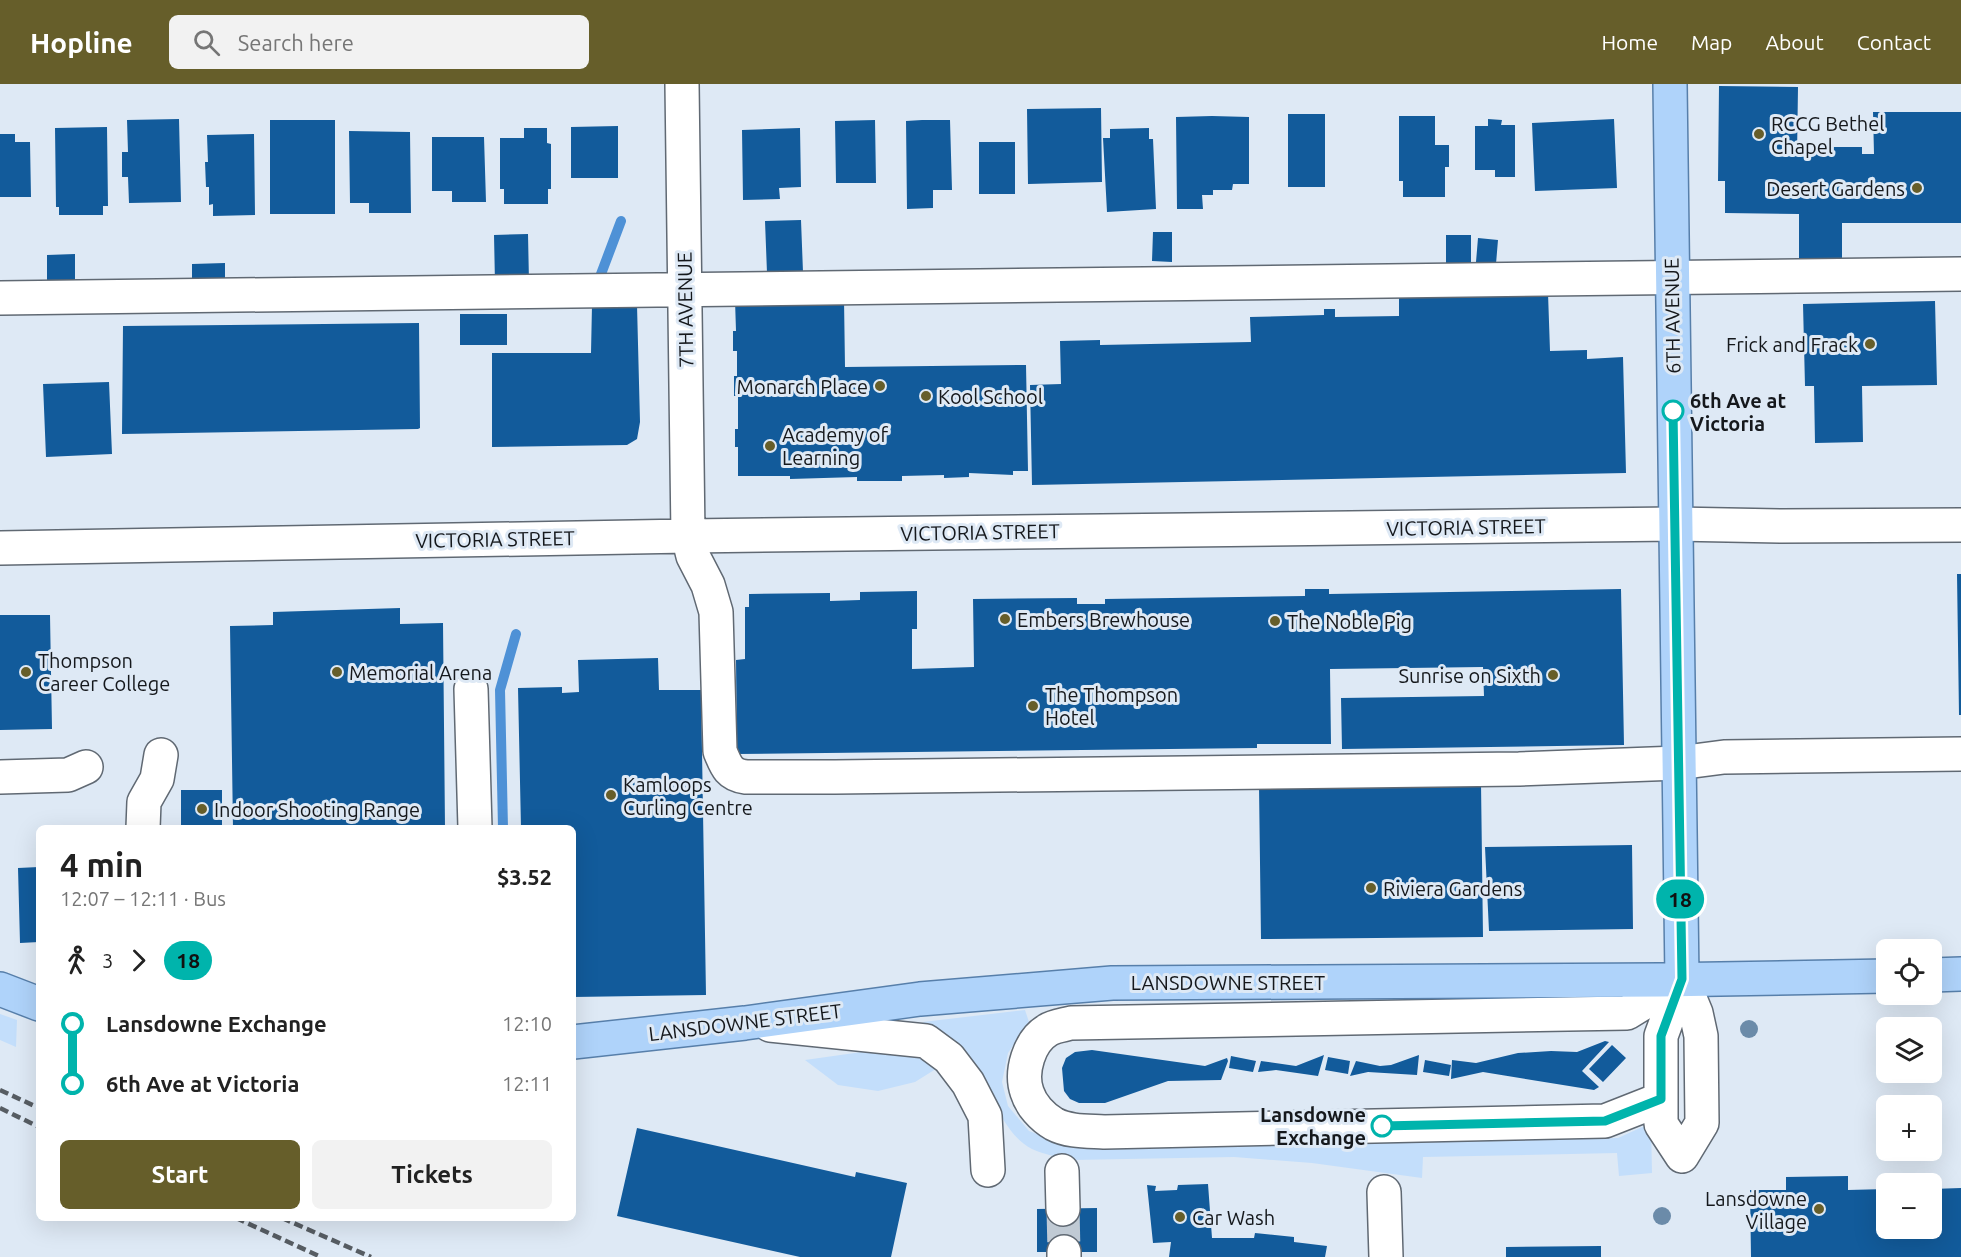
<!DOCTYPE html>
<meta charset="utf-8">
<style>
body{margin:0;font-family:Ubuntu,sans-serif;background:#f2f2f2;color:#222;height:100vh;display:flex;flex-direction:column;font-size:22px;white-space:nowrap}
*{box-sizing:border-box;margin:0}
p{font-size:20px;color:#767676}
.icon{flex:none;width:33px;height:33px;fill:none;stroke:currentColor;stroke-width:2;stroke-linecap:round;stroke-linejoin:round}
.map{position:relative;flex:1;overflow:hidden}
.side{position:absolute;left:36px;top:741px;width:540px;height:396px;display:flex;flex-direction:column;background:#fff;border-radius:9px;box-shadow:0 6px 24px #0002}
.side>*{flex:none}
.badge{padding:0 12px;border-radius:20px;font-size:21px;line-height:39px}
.fabs{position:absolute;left:1876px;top:855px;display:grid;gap:12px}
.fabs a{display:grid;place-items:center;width:66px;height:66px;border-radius:9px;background:#fff;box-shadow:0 6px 24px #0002;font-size:30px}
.map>.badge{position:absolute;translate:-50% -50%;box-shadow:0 0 0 3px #fff}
.legs{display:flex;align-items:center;gap:9px;height:66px;padding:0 24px;font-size:20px}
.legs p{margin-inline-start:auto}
.head{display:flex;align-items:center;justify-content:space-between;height:102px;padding:0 24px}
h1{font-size:33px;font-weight:600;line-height:45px}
.primary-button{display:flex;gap:12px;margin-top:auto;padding:12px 24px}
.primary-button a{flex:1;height:69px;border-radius:9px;background:#665e2a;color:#fff;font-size:24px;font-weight:600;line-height:69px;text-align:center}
.primary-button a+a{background:#f2f2f2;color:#222}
ul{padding:0 24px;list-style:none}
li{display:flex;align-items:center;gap:21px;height:60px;font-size:22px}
li i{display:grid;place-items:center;width:9px;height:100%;margin:0 8px;background:currentColor}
li i::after{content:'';width:15px;height:15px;margin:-8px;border:4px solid;border-radius:50%;background:#fff}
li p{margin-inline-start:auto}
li:first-child i{background:linear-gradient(#0000 50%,currentColor 0)}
li:last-child i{background:linear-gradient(currentColor 50%,#0000 0)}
header{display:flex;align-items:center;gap:36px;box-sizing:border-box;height:84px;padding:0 30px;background:#665e2a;color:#fff}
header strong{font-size:28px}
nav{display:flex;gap:33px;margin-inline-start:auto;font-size:21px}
.search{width:420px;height:54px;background:#f2f2f2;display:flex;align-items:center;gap:15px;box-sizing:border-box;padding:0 21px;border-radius:9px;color:#767676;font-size:22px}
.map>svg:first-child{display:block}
.green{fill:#c3defb}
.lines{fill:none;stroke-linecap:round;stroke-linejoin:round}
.stream{stroke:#4e91d6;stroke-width:10}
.building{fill:#125b9b}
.minor-tunnel{stroke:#c0cad4;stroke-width:33;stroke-dasharray:33 16;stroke-linecap:butt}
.minor-casing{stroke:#606973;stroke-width:36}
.major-casing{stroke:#577faa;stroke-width:36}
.minor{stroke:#fff;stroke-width:33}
.major{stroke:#afd3fa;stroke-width:33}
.rail{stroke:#575d63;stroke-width:4.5;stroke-dasharray:9 4.5;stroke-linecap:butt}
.tree{fill:#6b8ba9}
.line-1-casing{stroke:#fff;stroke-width:14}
.line-1{stroke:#00b4ac;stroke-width:9}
.poi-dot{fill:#665e2a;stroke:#dee9f5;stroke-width:2}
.stop-1-dot{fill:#fff;stroke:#00b4ac;stroke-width:3}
.labels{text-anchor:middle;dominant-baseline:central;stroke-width:6;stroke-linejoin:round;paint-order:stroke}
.poi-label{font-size:20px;fill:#15181c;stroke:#dee9f5;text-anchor:start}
.street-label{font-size:20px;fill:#15181c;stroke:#dee9f5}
.stop-label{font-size:20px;font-weight:bold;fill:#15181c;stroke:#dee9f5;text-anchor:start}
</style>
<header>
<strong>Hopline</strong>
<div class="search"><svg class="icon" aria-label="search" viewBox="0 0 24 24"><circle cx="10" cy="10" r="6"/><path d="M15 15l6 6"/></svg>Search here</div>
<nav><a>Home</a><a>Map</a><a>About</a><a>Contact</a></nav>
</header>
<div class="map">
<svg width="1961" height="1173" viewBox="0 0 1961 1173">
<rect width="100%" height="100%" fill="#dee9f5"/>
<path class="green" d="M1025 926 1029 938 1008 969 1002 998 1008 1022 1029 1047 1060 1059 1403 1058 1618 1054 1651 1039 1652 1089 1619 1092 1617 1069 1423 1073 1422 1094 1312 1079 1234 1073 1073 1076C1060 1073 1044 1071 1032 1065 1001 1049 992 1005 973 979 961 961 939 951 923 938Z
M0 930 17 936 16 963 0 956Z
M890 964 918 969 939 983 915 998 878 1007 838 1001 805 976Z"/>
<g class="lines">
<path class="stream" d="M598 198 621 137
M503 744 500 606 516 550"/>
</g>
<path class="building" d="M1719 2 1798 3 1797 72 1809 71V63H1862V70H1874L1873 28H1961V139H1842V182H1799V130L1725 129V97H1718Z
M1101 24 1102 98 1028 100 1027 25Z
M1288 30H1325V103H1288Z
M1212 32 1249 33V100H1233L1232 106H1213V111H1202L1203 125H1177L1176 33Z
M1399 32H1435V61H1449V83H1445V113H1403V97H1399Z
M179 35 181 118 129 119 128 93H122V68H128L127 36Z
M1488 35 1502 36 1501 41H1515V93H1495V86H1475V42H1488Z
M1614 35 1617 104 1535 107 1532 39Z
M270 36H335V130H270Z
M875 36 876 99H836L835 37Z
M922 36H950L952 106H933V124L907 125 906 37Z
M618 42V94H571V43Z
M107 43 108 122H103V131H59V123H56L55 44Z
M524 44H547V59L551 60V105H548V120H504V105H500V54H524Z
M800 44 801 103 779 104 780 115 743 116 742 46Z
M1149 44V55H1153L1156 125 1107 128 1103 54H1110V45Z
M349 47 410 48 411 129H369V119H350Z
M0 50H15V58H30L31 113H0Z
M254 50 255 131 213 132V120L209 121V103H206L205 78H208L207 51Z
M432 53H484L486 118H452V107H432Z
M979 58H1015V110H979Z
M801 136 803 188 767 189 765 137Z
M1153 148H1172V178L1152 177Z
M528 150 529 198 495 199 494 151Z
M1446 151H1471V184H1446Z
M1478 154 1498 156 1496 180 1476 178Z
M75 170V199H47V171Z
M225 179V201L192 202V180Z
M1548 209 1550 267 1587 266V275L1623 273 1626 389 1032 401 1030 301 1061 300 1060 257 1100 256V261L1251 258 1250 233 1324 231V225H1335V233L1399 232V212Z
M844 215 845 283 1026 281 1028 387H1013V391L969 389V393L944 394V391L902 392V397H857V393L790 395V392H738V363H735V345H738V312H734V292H737V267H733V247H736L735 216Z
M1935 217 1937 301 1862 302 1863 358 1815 359 1814 302H1805L1803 220Z
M592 221H637L640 338 637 355 627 361 492 363V269H591Z
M460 230H507V261H460Z
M419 239 420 344 418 345 122 350 123 242Z
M109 298 112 370 46 373 43 300Z
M1957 490H1961V631H1959Z
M1305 505H1329V510L1621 505 1624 661 1342 665 1341 614 1484 612 1483 583 1330 585 1331 660H1257V664L737 670 736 576 745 575V523H749V510L830 509V517L860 516V508L917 507V545H912V585L974 583 973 515 1077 514V520H1105V515L1305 512Z
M400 524V540L443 539 445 744H233L230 542 273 541V528Z
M0 531H50L52 645 0 646Z
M658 574 659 606H701L706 911 573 913V744H521L518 604 562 603V609L579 608 578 576Z
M1481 699 1483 853 1261 855 1259 702Z
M181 706H222V744H181Z
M1632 761 1633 845 1489 847 1485 763Z
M39 783V858L20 859 18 784Z
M1605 957 1609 958 1582 987 1599 1003 1594 1006 1483 988 1451 995 1452 976 1476 979 1518 969 1551 967 1577 968Z
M1612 961 1626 974 1603 998 1589 985Z
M1092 966 1205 982 1227 974 1228 977 1221 996 1168 997 1105 1019H1079L1070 1015 1064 1007 1062 984 1066 974 1075 968Z
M1324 971 1318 992 1276 986 1258 988 1261 977 1296 982Z
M1419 971 1417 991 1368 988 1350 992 1356 977 1380 982 1391 981Z
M1231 972 1256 977 1253 988 1229 984Z
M1328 973 1350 977 1348 990 1325 986Z
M1425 976 1451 981 1449 992 1423 988Z
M637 1044 855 1093 856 1088 907 1099 891 1173H800L617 1132Z
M1848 1092V1106L1887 1105V1144H1932V1105L1961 1104V1173H1751L1750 1106H1786V1093Z
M1208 1100 1212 1154H1254L1255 1149 1294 1153V1158L1327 1162 1325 1173H1169L1171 1158 1153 1159 1147 1101 1156 1102 1155 1107 1177 1106 1178 1101Z
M1097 1124V1168H1037V1125Z
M1601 1162V1173H1506V1163Z"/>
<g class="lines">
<path class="minor-tunnel" d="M1063 1125 1064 1168"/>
<g class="minor-casing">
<path id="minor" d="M682 0 688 452 693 472 708 501 716 528 720 667C726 682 729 691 746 693H835L1519 685 1678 679 1724 673 1961 670
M0 214 1961 190
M0 464 688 452 1675 440 1782 442 1961 441
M471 605 475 744
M0 693 68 691 86 683
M143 744 144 718 157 695 161 671
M1682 895 1696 929 1701 952 1702 1039 1682 1072 1661 1040V952Z
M770 941 926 957 949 974 968 999 985 1032 988 1086
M1661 1015 1605 1037 1104 1048C1088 1047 1069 1048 1054 1040 1042 1033 1031 1021 1027 1008 1020 988 1029 957 1048 946 1054 942 1064 941 1071 939L1627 929 1682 895
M1062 1087 1063 1125
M1384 1108 1386 1173
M1064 1168V1173"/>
</g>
<g class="major-casing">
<path id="major" d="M1670 0 1682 895
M1932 891 1961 890
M0 905 39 920
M573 958 745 939 920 915 1112 899 1660 896 1887 892"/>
</g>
<use href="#minor" class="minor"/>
<use href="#major" class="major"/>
<path class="rail" d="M0 1006 39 1024
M0 1024 39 1043
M236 1134 321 1173
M282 1134 371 1173"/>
</g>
<g class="tree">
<circle cx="1749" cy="945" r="9"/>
<circle cx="1662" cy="1132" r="9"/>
</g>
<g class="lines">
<g class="line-1-casing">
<path id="line-1" d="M1382 1042 1605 1037 1661 1015V952L1682 895 1673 327"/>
</g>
<use href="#line-1" class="line-1"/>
</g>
<g class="poi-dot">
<circle cx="1759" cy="50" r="6"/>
<circle cx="1917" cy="104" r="6"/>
<circle cx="1870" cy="260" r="6"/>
<circle cx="880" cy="302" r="6"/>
<circle cx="926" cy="312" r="6"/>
<circle cx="770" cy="362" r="6"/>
<circle cx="1005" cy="535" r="6"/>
<circle cx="1275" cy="537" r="6"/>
<circle cx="26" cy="588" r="6"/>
<circle cx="337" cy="588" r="6"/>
<circle cx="1553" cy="591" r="6"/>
<circle cx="1033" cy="622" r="6"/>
<circle cx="611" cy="711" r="6"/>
<circle cx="202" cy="725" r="6"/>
<circle cx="1371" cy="804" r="6"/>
<circle cx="1819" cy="1125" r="6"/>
<circle cx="1180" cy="1133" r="6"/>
</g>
<g class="stop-1-dot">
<circle cx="1673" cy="327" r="10"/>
<circle cx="1382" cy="1042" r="10"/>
</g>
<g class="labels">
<g class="poi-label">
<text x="1771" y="39">RCCG Bethel<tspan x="1771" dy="23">Chapel</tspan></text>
<text x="1905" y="104" text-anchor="end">Desert Gardens</text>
<text x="1858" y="260" text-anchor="end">Frick and Frack</text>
<text x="868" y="302" text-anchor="end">Monarch Place</text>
<text x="938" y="312">Kool School</text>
<text x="782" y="350">Academy of<tspan x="782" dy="23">Learning</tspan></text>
<text x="1017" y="535">Embers Brewhouse</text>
<text x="1287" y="537">The Noble Pig</text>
<text x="38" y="576">Thompson<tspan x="38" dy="23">Career College</tspan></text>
<text x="349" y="588">Memorial Arena</text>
<text x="1541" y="591" text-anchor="end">Sunrise on Sixth</text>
<text x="1045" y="610">The Thompson<tspan x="1045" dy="23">Hotel</tspan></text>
<text x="623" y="700">Kamloops<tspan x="623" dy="23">Curling Centre</tspan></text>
<text x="214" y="725">Indoor Shooting Range</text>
<text x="1383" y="804">Riviera Gardens</text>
<text x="1807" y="1114" text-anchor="end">Lansdowne<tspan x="1807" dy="23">Village</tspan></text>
<text x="1192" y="1133">Car Wash</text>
</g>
<g class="street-label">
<text transform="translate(685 226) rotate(-91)">7TH AVENUE</text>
<text transform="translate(1672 232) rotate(-91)">6TH AVENUE</text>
<text transform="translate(1466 443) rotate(-1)">VICTORIA STREET</text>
<text transform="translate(980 448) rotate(-1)">VICTORIA STREET</text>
<text transform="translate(495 455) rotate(-1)">VICTORIA STREET</text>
<text x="1228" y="898">LANSDOWNE STREET</text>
<text transform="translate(745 938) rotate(-7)">LANSDOWNE STREET</text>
</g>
<g class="stop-label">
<text x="1690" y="316">6th Ave at<tspan x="1690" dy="23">Victoria</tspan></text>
<text x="1366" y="1030" text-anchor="end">Lansdowne<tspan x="1366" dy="23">Exchange</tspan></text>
</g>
</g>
</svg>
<div class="fabs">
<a><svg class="icon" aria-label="locate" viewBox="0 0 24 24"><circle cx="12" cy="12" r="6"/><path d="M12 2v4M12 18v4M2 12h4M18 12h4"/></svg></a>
<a><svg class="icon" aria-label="layers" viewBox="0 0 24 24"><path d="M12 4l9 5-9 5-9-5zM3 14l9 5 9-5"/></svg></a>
<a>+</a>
<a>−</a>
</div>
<b class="badge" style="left:1680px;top:815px;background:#00b4ac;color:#111">18</b>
<section class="side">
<div class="head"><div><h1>4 min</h1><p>12:07 – 12:11 · Bus</p></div><b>$3.52</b></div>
<div class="legs"><svg class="icon" aria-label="walk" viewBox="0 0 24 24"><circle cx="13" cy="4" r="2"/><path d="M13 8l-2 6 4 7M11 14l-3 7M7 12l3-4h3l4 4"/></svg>3<svg class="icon" aria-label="forward" viewBox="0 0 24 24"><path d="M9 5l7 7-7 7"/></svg><b class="badge" style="background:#00b4ac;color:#111">18</b></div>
<ul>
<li><i style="color:#00b4ac"></i><b>Lansdowne Exchange</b><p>12:10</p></li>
<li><i style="color:#00b4ac"></i><b>6th Ave at Victoria</b><p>12:11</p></li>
</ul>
<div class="primary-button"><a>Start</a><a>Tickets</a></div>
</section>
</div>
